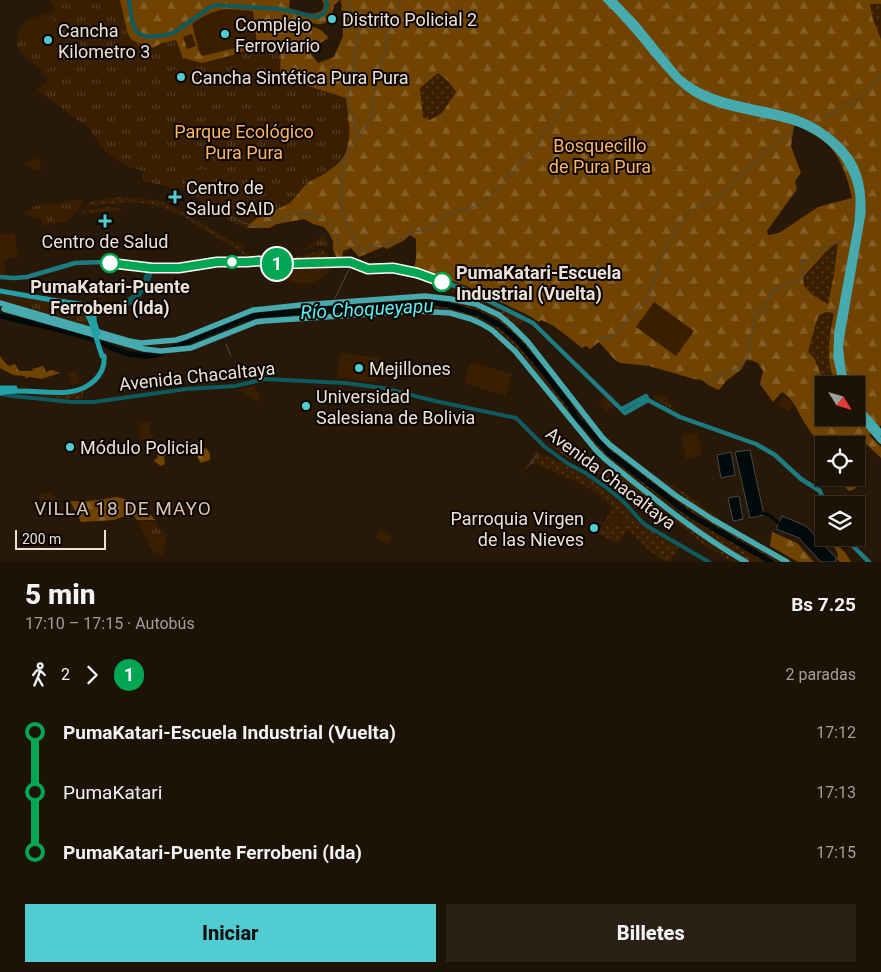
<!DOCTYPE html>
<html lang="es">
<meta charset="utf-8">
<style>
body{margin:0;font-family:Roboto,sans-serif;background:#2a2014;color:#f1f3f6;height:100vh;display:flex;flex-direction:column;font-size:19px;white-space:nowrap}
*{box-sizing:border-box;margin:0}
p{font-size:16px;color:#a09e9b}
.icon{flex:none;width:28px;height:28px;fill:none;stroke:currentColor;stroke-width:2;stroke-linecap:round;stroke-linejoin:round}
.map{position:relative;height:562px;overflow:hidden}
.side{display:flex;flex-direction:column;background:#1d1206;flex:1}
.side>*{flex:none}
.badge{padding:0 10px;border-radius:16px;font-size:18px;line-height:32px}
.needle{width:32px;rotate:127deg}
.controls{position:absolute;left:815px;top:376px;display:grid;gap:10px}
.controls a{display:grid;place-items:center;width:50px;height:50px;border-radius:0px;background:#1d1206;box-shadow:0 1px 4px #0004,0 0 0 1px #3b3228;font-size:25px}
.scale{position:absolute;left:15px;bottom:12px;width:91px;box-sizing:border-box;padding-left:5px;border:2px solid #ece1d7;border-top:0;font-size:14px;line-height:18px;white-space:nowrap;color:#ece1d7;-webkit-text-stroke:4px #0b0502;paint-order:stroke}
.map>.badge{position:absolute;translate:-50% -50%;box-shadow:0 0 0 2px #fff}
.legs{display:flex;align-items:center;gap:8px;height:55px;padding:0 25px;font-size:16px}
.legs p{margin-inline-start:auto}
.summary{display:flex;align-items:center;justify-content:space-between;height:85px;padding:0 25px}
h1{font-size:28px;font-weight:800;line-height:38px}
.action{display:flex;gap:10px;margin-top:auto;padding:10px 25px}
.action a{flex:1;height:58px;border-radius:0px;background:#51ccd1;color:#111;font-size:20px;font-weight:800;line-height:58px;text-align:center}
.action a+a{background:#2a2014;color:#f1f3f6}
ul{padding:0 25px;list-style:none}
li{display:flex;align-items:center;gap:18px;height:60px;font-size:19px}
li i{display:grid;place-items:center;width:8px;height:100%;margin:0 6px;background:currentColor}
li i::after{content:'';width:12px;height:12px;margin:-6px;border:4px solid;border-radius:50%;background:#1d1206}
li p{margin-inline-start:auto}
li:first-child i{background:linear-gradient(#0000 50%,currentColor 0)}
li:last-child i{background:linear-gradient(currentColor 50%,#0000 0)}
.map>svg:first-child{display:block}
.grass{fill:url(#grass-dots)}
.forest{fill:url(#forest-firs);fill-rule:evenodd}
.park{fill:url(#park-tufts)}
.garden{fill:#391e00}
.water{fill:#010a0a;stroke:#484a48}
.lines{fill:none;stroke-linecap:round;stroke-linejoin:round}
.stream{stroke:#484a48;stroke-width:1}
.canal{stroke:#010a0a;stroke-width:3}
.river{stroke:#010a0a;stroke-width:5.5}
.tertiary{stroke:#0d5b5e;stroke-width:4}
.secondary{stroke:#1c7c80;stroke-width:4.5}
.trunk{stroke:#23a0a6;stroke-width:5}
.motorway{stroke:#46aaaf;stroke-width:5.5}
.trunk-bridge{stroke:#23a0a6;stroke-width:5}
.line-1-casing{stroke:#fff;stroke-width:11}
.line-1{stroke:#00a651;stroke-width:8}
.poi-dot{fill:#51ccd1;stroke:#0b0502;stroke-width:2}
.stop-1-dot{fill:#fff;stroke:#00a651;stroke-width:2.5}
.labels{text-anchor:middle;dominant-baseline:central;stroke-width:4;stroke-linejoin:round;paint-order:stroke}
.poi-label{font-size:18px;fill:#ece1d7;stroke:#0b0502;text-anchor:start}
.park-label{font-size:18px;fill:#fcb569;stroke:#0b0502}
.stop-label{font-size:18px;font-weight:bold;fill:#ece1d7;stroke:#0b0502;text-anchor:start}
.street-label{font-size:18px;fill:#ece1d7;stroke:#0b0502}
.water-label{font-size:19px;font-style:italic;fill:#5df0f6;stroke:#0b0502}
.neighbourhood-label{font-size:19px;letter-spacing:1px;fill:#d7c3ae;stroke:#0b0502}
</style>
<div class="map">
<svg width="881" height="562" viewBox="0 0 881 562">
<defs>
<pattern id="grass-dots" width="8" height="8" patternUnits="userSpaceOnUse" patternTransform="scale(1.25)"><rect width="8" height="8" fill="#391e00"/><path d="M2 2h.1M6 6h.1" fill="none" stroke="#563e24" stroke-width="1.8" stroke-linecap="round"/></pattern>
<pattern id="forest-firs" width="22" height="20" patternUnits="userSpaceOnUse" patternTransform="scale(1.25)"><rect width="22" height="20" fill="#714301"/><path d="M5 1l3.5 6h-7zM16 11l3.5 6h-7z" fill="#855e25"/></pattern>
<pattern id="park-tufts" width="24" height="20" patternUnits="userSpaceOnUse" patternTransform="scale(1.25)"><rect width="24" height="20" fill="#391e00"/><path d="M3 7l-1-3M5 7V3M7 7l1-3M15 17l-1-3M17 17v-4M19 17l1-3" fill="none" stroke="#563e24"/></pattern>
</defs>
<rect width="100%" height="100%" fill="#271808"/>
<path class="grass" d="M870 3 881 4V39L873 19Z
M438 73 449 82 456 92 442 113 430 120 423 117 420 88Z
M120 197 156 200 174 207 234 243 244 244 240 250 249 255H256L269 257 271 251 283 256H299L323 250 328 254 329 260 282 262 249 258 181 215 164 208 142 203 130 202 89 206 87 205 89 202Z
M110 207 119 208 122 212 110 211 81 214 85 210Z
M838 241 834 274 829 304 814 296 804 286 803 277 814 267 821 255Z
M440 283 459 290 524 320 519 327C506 316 491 304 474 300 468 298 461 298 454 296L455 293 439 284Z
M423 299H436L461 303 488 311 502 321 515 331 524 342 577 408 617 454 782 562H776L690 512 613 453 598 439 521 342C502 322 485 312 458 305 451 303 443 301 435 301 420 300 404 303 388 305L389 301Z
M434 305C457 308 480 314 500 327 517 338 529 357 541 373 560 396 578 419 597 443L607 454 688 516 768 562H750L734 552 708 535 613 462C582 435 560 400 534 369 521 353 507 335 489 324 478 317 462 313 449 310 429 305 409 308 389 310L388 307Z
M826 312H835L829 337 832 376 836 385H824V382L808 352 818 316Z
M206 380 211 381 213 384 188 385V381Z
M83 391V399L73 400 14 392 72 394Z
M554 442 579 456 615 473 614 469 707 542 739 562H732L703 544 652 503 650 507 625 493H621L604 478 556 451 550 446Z
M536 452 555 459 591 480 625 505 636 520 679 548 670 562H664L660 558 651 552 628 530 617 544 597 533 613 508 589 488 535 463 530 465 521 474Z
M652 474 686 493 718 518 720 521 693 503Z"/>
<path class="forest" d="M51 0H290L289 8C298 10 313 17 321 11 325 7 324 4 322 0H340L334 5C333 15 329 26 317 24 311 23 306 20 301 19L305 23 321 30 329 38C321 42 315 45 311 54L318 63 334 57 343 36 341 0H881V4H870L873 19 881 39V425L869 435 881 447V458L863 441 858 445 856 450V445H824V459L814 449 819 444C813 435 806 426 801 417 796 407 792 398 782 392L773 402 760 384 763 371 758 363 751 360 749 361 747 359 741 370 727 380 719 390 708 385 702 380 694 379 649 366 621 363 616 361 599 342 590 349 586 346 582 348 554 326 541 320 539 322 528 315 466 286 414 268 416 259V239L410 235 403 241 387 249 383 247 359 257 351 248 343 251 342 259 337 258 333 250V241L328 232 324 227 313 224 304 219 277 224 269 228H247L233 222 185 190 168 187 166 185 143 181 144 171 126 165 111 153 84 57ZM438 73 449 82 456 92 442 113 430 120 423 117 420 88ZM798 125C809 132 822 138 830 147 843 162 848 180 852 198L818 207 779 233 768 235 767 231 797 189 795 181 801 173 791 146 794 126ZM838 242 834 274 828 304 814 296 804 286 803 277C815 265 824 251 838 242ZM826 312 834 313C829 338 825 361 836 385H856V418H853L860 424 854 425 845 418H824V406H820L824 382 814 358 808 352 818 316Z
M0 356 6 364 10 366 15 364 19 371H33L32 369 43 366 46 372 52 370 60 373 41 379 31 377 25 378V376L13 375 0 368Z
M196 442H199L200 447 207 449 210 454V460L200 463 195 449Z
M156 449 163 450 165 464 161 466 154 461 155 459 158 458Z
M839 478H851L856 485 855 489 849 491 842 484Z
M116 497C132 500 146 507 155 520H137L134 516 128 515 114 520 81 522 70 501C86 502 101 500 116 497Z
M772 532 797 543 814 562H798L770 546Z
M836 544C843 550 847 554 851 562H840L837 559 838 554 833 545Z"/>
<path class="park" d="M51 0H120C122 8 127 34 131 39 136 43 144 44 150 45L152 48 162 43 176 40 183 58 202 63 229 56 252 48 281 41 280 77 346 98C348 118 354 141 342 159 338 164 330 170 324 174 319 178 313 179 308 183 300 189 295 201 286 205 273 212 256 215 247 228L233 222 185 190 168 187 166 185 143 181 144 171 126 165 108 155 101 147 90 129 37 90 45 83 48 78 42 74 43 71C35 64 24 58 19 49 15 41 18 29 25 23 30 18 47 12 55 11Z
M38 158 42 168 41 170H34L25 165 24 164 26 162Z
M79 200H82L83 203 76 213 69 218V221L44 226 42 220 23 214 35 206Z
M323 235 327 240 329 247C320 243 311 247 302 251Z
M0 294C22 300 86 297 89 326L0 300Z
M254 385 260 400 258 402 250 396 237 390Z
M663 395 679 413 653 398 655 396Z
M149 422 152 439 141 440 139 423Z
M138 521H156L160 530 167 535 163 555 153 552Z"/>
<path class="garden" d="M227 9 253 11 257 43 202 56 199 51 192 24C203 16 214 10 227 9Z
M49 14 72 52 48 69 24 28Z
M192 34 196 46 187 49 183 37Z
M194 64 198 82 168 90 163 73Z
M184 169 196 170 204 169 208 178 209 194C203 196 198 190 192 189L189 184 180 178 179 175 181 170Z
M232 195 254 205 248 218 226 207Z
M67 210 68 218 52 220V212Z
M15 233 18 258 4 259 6 275 0 274V234Z
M268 266 280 267 328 266 330 268C327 275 323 278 316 281 298 289 282 277 268 268Z
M654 302 694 331 676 356 636 327Z
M62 306 77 311 74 319 59 314Z
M340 353 381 358 377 383 337 378Z
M470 362 512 374 505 396 464 383Z
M434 368 449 371 447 379 433 375Z
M76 371 80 383 72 385 68 373Z
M605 396 614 406 609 410H605L598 403Z
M784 396 794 405 788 412 778 404Z
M697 432 702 455 686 459 681 436Z
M52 491 55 500 41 504 38 495Z
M165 503 179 504V513L164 512Z
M612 513 625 519 621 527 608 521Z
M380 529 393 536 388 545 375 538Z"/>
<path class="water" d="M750 450 764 515 750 518 735 452Z
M731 452 735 475 721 478 717 455Z
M739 496 743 519 733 521 728 498Z
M782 516 806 526 836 558 835 562H821L799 538 776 529Z"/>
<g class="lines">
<path class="stream" d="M349 0 352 11 356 18 358 34 348 96 349 108 352 114 357 135
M665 5 668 0
M825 118 849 103 856 104 867 90 881 76
M223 211C233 218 241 224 254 225 275 226 292 208 314 215 322 217 328 221 332 228 337 234 340 241 338 249
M878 217 881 215
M361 252 374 245 389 243 401 239 410 233 424 230 457 210 475 207 486 201 531 153 576 89
M358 254 359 247 342 212 341 194 343 163 347 152 358 136 363 132 367 125 371 114 377 79 385 51 387 36 398 9 400 0
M335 298 351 265
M598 338 613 336 623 327 629 316 649 298 656 276 658 264 677 228 684 219 695 208 721 194 753 164 759 155 793 132
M226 344 231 356
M705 381 739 368 747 359 756 311 765 310V303L769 300 770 292 781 288 783 285 803 279V271L800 261H810L821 249 831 246 842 241
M529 465 538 453"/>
<path class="canal" d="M763 513 769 515 779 523"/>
<path class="river" d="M0 316 53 328 94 339 117 350 130 354 146 356 156 355 243 319 258 315 429 302 448 305 479 314 501 326 518 341 543 371 568 403 577 419 585 426 597 440 609 453 689 514 771 562"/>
<path class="tertiary" d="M129 0 132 21 135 29 138 33 147 37 166 35 175 32 209 8 216 5 281 9 316 17C324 16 329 8 326 0
M93 308C120 309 145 297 148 267
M95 312C125 312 146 297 152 268
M2 394 13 396 71 402H94L186 389 235 386 265 379 345 383 383 388 435 401 516 418 545 447 567 463 587 474 607 488 624 502 641 521 647 526 709 562"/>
<path class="secondary" d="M0 277 14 278 27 277 75 263 103 262 152 268H179L224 261 247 262 259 261 280 264 350 261 369 269 389 268 417 273 461 288 497 305 533 323 625 413 648 400
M648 400 680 417 756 444 775 455 801 479 820 491 823 499 824 512
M622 409 646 396 648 400
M845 538 869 562"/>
<path class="trunk" d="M0 291 52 300 80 304 93 307 95 311 94 315V321
M71 304 87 314 91 322
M0 388H15
M0 393C31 385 71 404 95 380 102 373 105 365 104 356"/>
<path class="motorway" d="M606 0C624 17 639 35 654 54 667 68 678 84 695 94 722 110 756 112 786 120 823 129 852 156 858 194 859 204 858 214 857 224L837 332 836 357 842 385
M613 0 636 24 678 76C712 107 758 104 799 119 813 124 826 133 837 143 859 163 863 184 863 212L840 346 843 371 847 385
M0 303 129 341 141 343 176 340 186 337 253 310 301 305 425 296 451 299 476 304 499 315 511 325 528 342 602 437 610 445 675 495 712 519 787 562
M4 309 144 349 161 351 191 348 256 322 264 321 417 311 450 313 471 319 482 324 492 330 515 351 595 449 605 459C650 495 695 533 746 562
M856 404 881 433
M856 412 881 441"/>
<path class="trunk-bridge" d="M94 321 98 333
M91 322 102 356"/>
</g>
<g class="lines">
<g class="line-1-casing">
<path id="line-1" d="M110 263 152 268H179L217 262H247L259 261 280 264 350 262 368 269 393 268 417 273 442 282"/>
</g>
<use href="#line-1" class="line-1"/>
</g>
<g class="poi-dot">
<circle cx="332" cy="19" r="5"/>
<circle cx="225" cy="34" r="5"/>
<circle cx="48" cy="40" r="5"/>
<circle cx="181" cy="77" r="5"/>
<path d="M172.5 189.5h5v5h5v5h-5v5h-5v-5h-5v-5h5z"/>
<path d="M102.5 213.5h5v5h5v5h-5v5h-5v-5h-5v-5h5z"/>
<circle cx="359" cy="368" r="5"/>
<circle cx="306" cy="406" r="5"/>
<circle cx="70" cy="447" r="5"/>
<circle cx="594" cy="528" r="5"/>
</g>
<g class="stop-1-dot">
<circle cx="232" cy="262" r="6"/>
<circle cx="110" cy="263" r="9"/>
<circle cx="442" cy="282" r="9"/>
</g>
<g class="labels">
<g class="poi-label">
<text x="342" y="19">Distrito Policial 2</text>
<text x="235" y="24">Complejo<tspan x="235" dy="21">Ferroviario</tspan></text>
<text x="58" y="30">Cancha<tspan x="58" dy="21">Kilometro 3</tspan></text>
<text x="191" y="77">Cancha Sintética Pura Pura</text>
<text x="186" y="187">Centro de<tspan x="186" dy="21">Salud SAID</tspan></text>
<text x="105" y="241" text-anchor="middle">Centro de Salud</text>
<text x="369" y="368">Mejillones</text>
<text x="316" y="396">Universidad<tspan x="316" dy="21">Salesiana de Bolivia</tspan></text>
<text x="80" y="447">Módulo Policial</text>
<text x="584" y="518" text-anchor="end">Parroquia Virgen<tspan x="584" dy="21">de las Nieves</tspan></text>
</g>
<g class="park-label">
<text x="244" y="131">Parque Ecológico<tspan x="244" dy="21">Pura Pura</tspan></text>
<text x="600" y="145">Bosquecillo<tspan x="600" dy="21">de Pura Pura</tspan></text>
</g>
<g class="stop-label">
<text x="456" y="272">PumaKatari-Escuela<tspan x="456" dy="21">Industrial (Vuelta)</tspan></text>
<text x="110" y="286" text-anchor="middle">PumaKatari-Puente<tspan x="110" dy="21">Ferrobeni (Ida)</tspan></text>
</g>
<g class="street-label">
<text transform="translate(197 376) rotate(-6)">Avenida Chacaltaya</text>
<text transform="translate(611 478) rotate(37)">Avenida Chacaltaya</text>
</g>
<g class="water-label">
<text transform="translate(367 309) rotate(-3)">Río Choqueyapu</text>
</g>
<g class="neighbourhood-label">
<text x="123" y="508">VILLA 18 DE MAYO</text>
</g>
</g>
</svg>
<div class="controls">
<a><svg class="needle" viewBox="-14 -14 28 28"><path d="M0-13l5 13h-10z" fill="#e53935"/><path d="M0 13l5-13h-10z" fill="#a09e9b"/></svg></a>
<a><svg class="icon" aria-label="locate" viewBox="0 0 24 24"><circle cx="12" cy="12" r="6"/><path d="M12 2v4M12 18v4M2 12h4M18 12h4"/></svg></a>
<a><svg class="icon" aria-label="layers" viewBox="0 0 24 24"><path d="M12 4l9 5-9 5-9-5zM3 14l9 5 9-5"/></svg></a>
</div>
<div class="scale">200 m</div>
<b class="badge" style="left:277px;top:264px;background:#00a651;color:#fff">1</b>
</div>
<section class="side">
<div class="summary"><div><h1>5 min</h1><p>17:10 – 17:15 · Autobús</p></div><b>Bs 7.25</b></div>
<div class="legs"><svg class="icon" aria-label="walk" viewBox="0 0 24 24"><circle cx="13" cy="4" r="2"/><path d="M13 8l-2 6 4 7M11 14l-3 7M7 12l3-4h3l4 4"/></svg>2<svg class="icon" aria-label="forward" viewBox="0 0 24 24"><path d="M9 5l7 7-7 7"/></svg><b class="badge" style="background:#00a651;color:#fff">1</b><p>2 paradas</p></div>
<ul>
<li><i style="color:#00a651"></i><b>PumaKatari-Escuela Industrial (Vuelta)</b><p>17:12</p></li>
<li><i style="color:#00a651"></i><span>PumaKatari</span><p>17:13</p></li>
<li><i style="color:#00a651"></i><b>PumaKatari-Puente Ferrobeni (Ida)</b><p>17:15</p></li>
</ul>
<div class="action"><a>Iniciar</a><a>Billetes</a></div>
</section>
